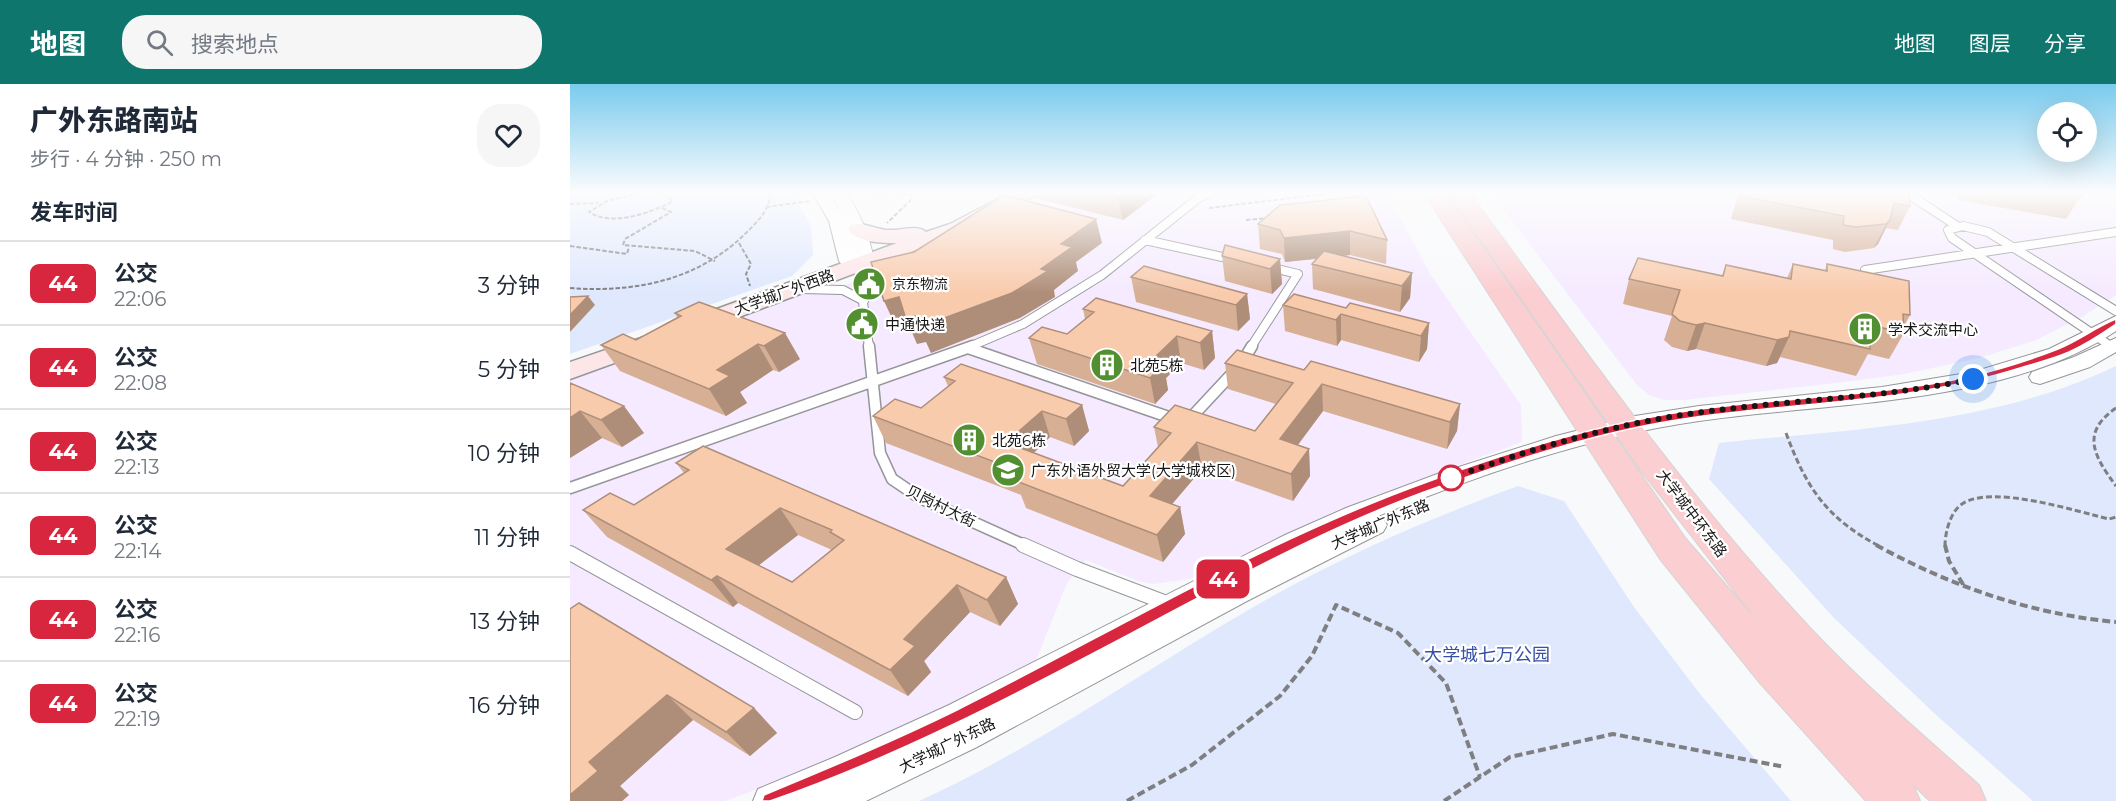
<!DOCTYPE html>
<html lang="zh">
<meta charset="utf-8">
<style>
body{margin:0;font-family:Montserrat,"Noto Sans SC",sans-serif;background:#f6f6f7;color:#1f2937;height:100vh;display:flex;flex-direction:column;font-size:22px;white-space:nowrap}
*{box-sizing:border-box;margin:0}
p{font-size:20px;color:#747a83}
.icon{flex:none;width:33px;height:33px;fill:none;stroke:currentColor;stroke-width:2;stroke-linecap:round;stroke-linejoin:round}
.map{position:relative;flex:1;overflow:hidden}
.details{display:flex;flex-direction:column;background:#fff;width:570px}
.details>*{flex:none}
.badge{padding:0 12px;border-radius:9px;font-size:21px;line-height:39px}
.fabs{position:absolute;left:1467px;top:18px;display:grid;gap:12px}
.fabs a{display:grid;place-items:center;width:60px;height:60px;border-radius:50%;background:#fff;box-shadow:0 6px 24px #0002;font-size:30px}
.you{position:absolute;width:30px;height:30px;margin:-15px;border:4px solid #fff;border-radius:50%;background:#1a73e8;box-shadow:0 0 0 9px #1a73e833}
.map>.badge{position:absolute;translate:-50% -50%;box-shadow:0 0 0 3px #fff}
h2{padding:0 30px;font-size:22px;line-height:54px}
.round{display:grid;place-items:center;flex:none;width:63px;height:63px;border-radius:24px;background:#f6f6f7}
.summary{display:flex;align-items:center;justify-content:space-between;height:102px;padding:0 30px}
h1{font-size:28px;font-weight:800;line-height:45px}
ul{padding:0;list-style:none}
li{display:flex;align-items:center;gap:18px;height:84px;padding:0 30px;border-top:2px solid #e0e1e3}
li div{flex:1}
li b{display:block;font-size:22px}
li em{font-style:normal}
li .badge{min-width:66px;font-weight:700;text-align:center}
header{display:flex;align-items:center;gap:36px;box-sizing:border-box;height:84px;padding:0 30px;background:#0f766e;color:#fff}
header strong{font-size:28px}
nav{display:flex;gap:33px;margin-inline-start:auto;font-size:21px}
.search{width:420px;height:54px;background:#f6f6f7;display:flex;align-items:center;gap:15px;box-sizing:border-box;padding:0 21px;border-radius:24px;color:#747a83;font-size:22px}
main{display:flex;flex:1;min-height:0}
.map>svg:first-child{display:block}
.education{fill:#f5eaff}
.green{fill:#dfe8fd}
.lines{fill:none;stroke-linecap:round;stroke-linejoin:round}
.service-far2-casing{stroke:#959698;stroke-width:10}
.service-far1-casing{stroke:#959698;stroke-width:13}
.service-casing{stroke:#959698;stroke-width:16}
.tertiary-casing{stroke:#959698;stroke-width:2}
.secondary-casing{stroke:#959698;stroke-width:3}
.primary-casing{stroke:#d5d5d5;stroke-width:2}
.path-far2{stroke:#7f7f81;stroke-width:2;stroke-dasharray:4.5 2;stroke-linecap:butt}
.path-far1{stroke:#7f7f81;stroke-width:3;stroke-dasharray:6 3;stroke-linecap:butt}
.path{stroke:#7f7f81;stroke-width:4;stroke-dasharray:8 4;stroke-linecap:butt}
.service-far2{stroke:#fff;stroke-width:8}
.service-far1{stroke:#fff;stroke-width:10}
.service{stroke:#fff;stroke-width:14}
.tertiary{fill:#fff;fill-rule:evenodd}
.secondary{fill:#fde6e8;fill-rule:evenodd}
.primary{fill:#fbced1;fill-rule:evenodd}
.wall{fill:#d6af95;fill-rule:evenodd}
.shaded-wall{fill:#ae8e79}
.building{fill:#f9cbad;stroke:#ae8e79;stroke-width:1.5;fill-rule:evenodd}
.line{fill:#d7263d;stroke:#fff;stroke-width:1.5}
.walk{stroke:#161617;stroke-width:6;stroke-dasharray:0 10.8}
.stop-dot{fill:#fff;stroke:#d7263d;stroke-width:3}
.labels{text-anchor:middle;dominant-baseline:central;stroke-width:4.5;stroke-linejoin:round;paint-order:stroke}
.far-poi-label{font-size:14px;fill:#161617;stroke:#fff;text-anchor:start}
.street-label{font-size:15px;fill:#161617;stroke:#fff}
.poi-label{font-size:15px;fill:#161617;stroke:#fff;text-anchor:start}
.near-park-label{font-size:18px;fill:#3750a5;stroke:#fff}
</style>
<header>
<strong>地图</strong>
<div class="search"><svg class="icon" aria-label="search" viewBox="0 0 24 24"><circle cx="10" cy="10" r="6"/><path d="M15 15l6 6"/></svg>搜索地点</div>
<nav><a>地图</a><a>图层</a><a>分享</a></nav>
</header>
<main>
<section class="details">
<div class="summary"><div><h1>广外东路南站</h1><p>步行 · 4 分钟 · 250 m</p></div><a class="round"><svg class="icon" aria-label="heart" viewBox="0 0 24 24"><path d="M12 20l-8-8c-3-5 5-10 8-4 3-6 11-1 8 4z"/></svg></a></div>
<h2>发车时间</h2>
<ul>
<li><span class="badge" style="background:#d7263d;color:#fff">44</span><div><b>公交</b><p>22:06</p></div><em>3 分钟</em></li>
<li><span class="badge" style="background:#d7263d;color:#fff">44</span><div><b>公交</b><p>22:08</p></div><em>5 分钟</em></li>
<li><span class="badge" style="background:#d7263d;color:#fff">44</span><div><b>公交</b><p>22:13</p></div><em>10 分钟</em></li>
<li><span class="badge" style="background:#d7263d;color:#fff">44</span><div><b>公交</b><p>22:14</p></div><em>11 分钟</em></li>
<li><span class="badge" style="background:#d7263d;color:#fff">44</span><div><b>公交</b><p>22:16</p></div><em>13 分钟</em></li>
<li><span class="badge" style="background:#d7263d;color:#fff">44</span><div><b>公交</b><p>22:19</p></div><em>16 分钟</em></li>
</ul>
</section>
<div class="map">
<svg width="1546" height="717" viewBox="0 0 1546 717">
<rect width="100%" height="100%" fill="#f8f9fb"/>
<path class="education" d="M458 108H816L860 190 951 321 952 358 798 414 620 495 583 500 568 497 516 476 497 499 465 579 275 672 155 717H0V290L222 207 253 208 291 196 308 184 452 114Z
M920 108H1546V211L1512 233 1466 256 1409 274 1334 290 1274 298 1114 316H1094L1079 311 1067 301Z"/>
<path class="green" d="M0 108H222L241 142 243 171 222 192 0 270Z
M871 108H882L1017 301 1007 302Z
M1546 282V717H1463L1364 629 1263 533 1139 395 1149 359C1283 345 1423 341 1546 282Z
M948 402 994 417 1064 523 1095 564 1130 610 1221 717H349C468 663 574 586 687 521 772 472 856 436 948 402Z"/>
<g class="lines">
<g class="service-far2-casing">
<path id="service-far2" d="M1335 108 1387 142
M575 156 666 176
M288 181 299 263
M1295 186 1546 148
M232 205 273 206 294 217
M399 263 453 240 532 191 627 115 641 108
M681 263 728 190 699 183
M1542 263 1382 154 1378 146 1393 142 1418 148 1546 227"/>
</g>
<g class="service-far1-casing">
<path id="service-far1" d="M299 262 310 369 322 395 350 414 456 462
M398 264 616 339 671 280 682 262
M0 404 403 262"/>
</g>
<g class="service-casing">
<path id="service" d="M453 461 507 485 599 520
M0 469 285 628"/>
</g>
<g class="tertiary-casing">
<path id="tertiary" d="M242 108H258L273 131 259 108H276C289 128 298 148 303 171L295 185C286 187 274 185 269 177L259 137Z
M1546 232V247C1433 322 1260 318 1129 337 1018 353 911 390 808 432L813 434 817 441 813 448 677 517 407 663 296 717H183L188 705 265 673 379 621 715 451 776 424 870 389 986 352 1065 332 1129 322 1312 303 1403 288 1479 265Z
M1546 254V268L1520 283 1470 300 1462 298 1459 293 1462 288 1504 273Z"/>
</g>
<g class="secondary-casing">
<path id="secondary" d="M441 108H467L464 112 394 148 132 247 123 249 114 247 111 242 114 237 327 159C312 159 287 159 278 145L281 141C294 137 305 146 319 146 331 147 347 140 356 148L380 140Z
M74 253 83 255 86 260 83 265 0 295V278Z"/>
</g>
<g class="primary-casing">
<path id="primary" d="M853 108H875L1116 455 1189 539 1072 388 877 108H899C1009 258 1115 411 1243 547 1295 602 1353 651 1409 701L1416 717H1360L1337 695 1343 701 1350 717H1296L1190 599 1090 475Z"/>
</g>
<path class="path-far2" d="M76 108 37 117 19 128C42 143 79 129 102 118L99 112 77 108
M308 108 310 110 321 108 341 110 340 117 317 139
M784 116 785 108
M0 120 28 119
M196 123 240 117
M92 124 101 128 55 155 53 161 125 167 145 177
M639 124 771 108
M676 136 699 134
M169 159 181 180 176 190 180 202
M0 162 57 170 59 163
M0 204C66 209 130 196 178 147 189 136 201 124 200 108"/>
<path class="path-far1" d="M1546 324C1510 349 1524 372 1546 402
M1216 349C1236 403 1256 434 1309 462
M1375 462C1375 449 1380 428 1392 420 1422 400 1505 427 1539 435L1546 433"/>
<path class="path" d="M1306 461C1381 502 1460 530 1546 538
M1375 461 1379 477 1394 502
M557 717 622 681 710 612 742 572 766 521 828 549 876 599 910 693
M874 717 940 673 1043 650 1215 683"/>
<use href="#service-far2" class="service-far2"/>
<use href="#service-far1" class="service-far1"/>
<use href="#service" class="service"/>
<use href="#tertiary" class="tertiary"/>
<use href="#secondary" class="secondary"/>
<use href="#primary" class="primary"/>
</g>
<path class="wall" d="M463 108H590L553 136 465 114Z
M1169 108H1337L1340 122 1328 146 1316 144 1308 160 1304 164 1275 168 1263 165V156L1161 135Z
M1374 108H1510L1511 112 1496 135 1388 116 1387 112 1374 110Z
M710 121 817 156 816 180 780 171 773 172 842 189 840 214 830 228 743 205 742 180 746 175 715 178 712 170 690 165 688 140Z
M652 172 710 175 712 200 702 210 655 197Z
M1223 180 1255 186 1257 180 1340 231 1333 244 1334 249 1319 275 1298 270 1286 292 1210 273 1207 279 1196 282 1126 265 1117 267 1102 263 1094 256 1102 232 1053 220 1059 195 1152 192 1156 181 1217 194Z
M561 193 677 210 680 235 668 247 566 218Z
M713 221 776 224 859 239 857 265 849 278 771 256 767 262 715 247Z
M513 225 642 247 645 274 634 286 611 279 596 294 598 306 585 320 467 280 459 254 497 250 515 235Z
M105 229 230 275 209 288 203 286 170 308 177 319 156 332 50 287 31 261 66 256 107 233Z
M655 279 734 286 890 320 887 347 877 365 753 327 728 361 739 365 740 392 723 417 632 385 602 420 610 423 615 450 593 478 456 424 451 411 316 359 303 332 351 324 378 302 374 293 512 321 519 347 504 362 480 353 464 369 553 402 588 363 584 343 685 347 706 320 658 305Z
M0 299 74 349 52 363 32 354 0 374Z
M106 379 436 493 448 520 430 542 400 528 354 577 361 588 338 612 168 519 163 523 37 453 13 426 64 421 114 389ZM228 451 262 466 222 498 189 481Z
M2 524 184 624 207 649 180 672 123 636 50 702 59 711 52 717Z"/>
<path class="shaded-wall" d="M554 108H590L553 136 548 113Z
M526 135 532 159 506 178 508 187 484 206 485 213 450 234 361 269 356 258 347 260 338 239 326 243 314 217 329 213 471 185 491 160Z
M1320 136 1308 160 1304 164 1316 140Z
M780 147V171L715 178 714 154Z
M710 175 712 200 702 210 700 185Z
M842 189 840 214 830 228 832 202Z
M677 210 680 235 668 247 666 221Z
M18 212 25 221 0 248V231Z
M771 230V256L767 262 766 236Z
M859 239 857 265 849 278 851 252Z
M1135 239 1126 265 1117 267 1126 241Z
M642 247 645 274 634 286 630 259Z
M215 249 230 275 209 288 194 262Z
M607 252 611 279 596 294 598 306 585 320 580 294 582 276Z
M1219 253 1207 279 1196 282 1207 256Z
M188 260 203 286 170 308 177 319 156 332 139 305 147 286Z
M752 300 753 327 712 382 710 355Z
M890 320 887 347 877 365 880 338Z
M512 321 519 347 504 362 496 335Z
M54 322 74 349 52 363 31 336Z
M10 327 32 354 0 374V334Z
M472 327 480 353 456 376 439 356Z
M627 358 632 385 586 439 580 412Z
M739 365 740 392 723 417 721 390Z
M610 423 615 450 593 478 587 451Z
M210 424 228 451 176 491 156 465Z
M147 492 168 519 163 523 141 496Z
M436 493 448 520 430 542 417 516Z
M387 501 400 528 354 577 361 588 338 612 320 586 334 555Z
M97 611 123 636 50 702 59 711 52 717H0V711L19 678Z
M184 624 207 649 180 672 156 648Z"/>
<path class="building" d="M530 108H554L548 113Z
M1170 108H1337L1339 109 1340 122 1324 119 1320 136 1316 140 1286 143 1273 141 1274 132 1169 112Z
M1491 108H1510L1511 112Z
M434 111 526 135 491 160 502 163 471 185 478 187 442 209 350 243 346 232 336 235 329 213 314 217 301 178 344 168Z
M796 112 817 156 780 147 714 154 710 146 688 140 710 121Z
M655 161 710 175 700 185 652 172Z
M754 167 842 189 832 202 742 180Z
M1068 174 1153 192 1156 181 1221 195 1223 180 1257 187V180L1339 197 1340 231 1333 230 1334 249 1300 241V265L1220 247 1219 253 1207 256 1135 239 1126 241 1110 237 1102 230 1110 206 1059 195Z
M574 182 677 210 666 221 561 193Z
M724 210 776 224 780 219 859 239 851 252 771 230 766 236 713 221Z
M18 212 0 231V213Z
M526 214 642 247 630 259 607 252 582 276 593 280 580 294 459 254 472 243 497 250 524 228 513 225Z
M129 218 215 249 194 262 188 260 147 286 160 292 139 305 31 261 53 250 66 256 111 232 105 229Z
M667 266 734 286 741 277 890 320 880 338 752 300 710 355 739 365 721 390 627 358 580 412 610 423 587 451 446 397 454 389 303 332 325 315 351 324 385 297 374 293 391 280 512 321 496 335 472 327 439 356 451 361 448 363 553 402 601 349 584 343 605 321 685 347 723 299 655 279Z
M0 299 54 322 31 336 10 327 0 334Z
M133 362 436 493 417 516 387 501 334 555 345 562 320 586 147 492 141 496 13 426 40 409 64 421 119 386 106 379ZM210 424 262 446 260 448 274 456 222 498 156 465Z
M9 519 184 624 156 648 97 611 19 678 28 687 0 711V525Z"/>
<linearGradient id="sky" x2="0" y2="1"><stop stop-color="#7acbee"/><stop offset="0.52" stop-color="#fcfcfd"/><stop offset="1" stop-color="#fcfcfd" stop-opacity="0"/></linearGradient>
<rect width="1546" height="209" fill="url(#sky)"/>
<path class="line" d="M1546 235V240C1533 249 1516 260 1499 268 1483 275 1466 279 1450 284 1342 318 1232 318 1120 334 1034 346 950 374 868 403 760 441 660 497 560 550 441 613 324 674 200 717H192L194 711C259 684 324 657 387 626 543 548 693 457 857 398 941 367 1028 340 1117 327 1210 313 1305 313 1398 293 1427 286 1460 276 1488 265 1508 257 1526 243 1546 235Z"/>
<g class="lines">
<path class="walk" d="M881 394C958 366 1037 342 1118 330 1213 316 1309 315 1403 295"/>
</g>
<defs>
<g id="civic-disc" transform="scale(1.725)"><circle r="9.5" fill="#518f30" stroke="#fff"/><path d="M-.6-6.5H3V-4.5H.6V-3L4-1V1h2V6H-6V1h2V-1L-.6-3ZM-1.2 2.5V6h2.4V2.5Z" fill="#fff"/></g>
<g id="building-disc" transform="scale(1.725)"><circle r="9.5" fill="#518f30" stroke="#fff"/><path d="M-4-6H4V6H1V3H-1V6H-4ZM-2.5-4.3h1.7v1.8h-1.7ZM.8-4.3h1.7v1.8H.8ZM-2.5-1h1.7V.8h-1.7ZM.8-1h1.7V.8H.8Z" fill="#fff"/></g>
<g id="university-disc" transform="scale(1.725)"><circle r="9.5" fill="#518f30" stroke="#fff"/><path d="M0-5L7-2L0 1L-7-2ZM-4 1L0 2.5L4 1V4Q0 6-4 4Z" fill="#fff"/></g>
</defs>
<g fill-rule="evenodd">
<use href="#civic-disc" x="299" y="200"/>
<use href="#civic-disc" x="292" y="240"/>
<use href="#building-disc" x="1295" y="245"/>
<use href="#building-disc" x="537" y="281"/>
<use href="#building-disc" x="399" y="356"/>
<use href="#university-disc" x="438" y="386"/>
</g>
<circle class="stop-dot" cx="881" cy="394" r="12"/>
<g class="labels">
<g class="far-poi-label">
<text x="322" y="200">京东物流</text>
</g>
<g class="street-label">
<text transform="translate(214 208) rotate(-20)">大学城广外西路</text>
<text transform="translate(371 422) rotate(26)">贝岗村大街</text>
<text transform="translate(1122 429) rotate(53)">大学城中环东路</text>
<text transform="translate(810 440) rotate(-23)">大学城广外东路</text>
<text transform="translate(377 661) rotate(-26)">大学城广外东路</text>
</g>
<g class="poi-label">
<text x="315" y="240">中通快递</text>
<text x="1318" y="245">学术交流中心</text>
<text x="560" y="281">北苑5栋</text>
<text x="422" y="356">北苑6栋</text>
<text x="461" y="386">广东外语外贸大学(大学城校区)</text>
</g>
<g class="near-park-label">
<text x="917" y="571">大学城七万公园</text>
</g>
</g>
</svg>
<div class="fabs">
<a><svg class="icon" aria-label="locate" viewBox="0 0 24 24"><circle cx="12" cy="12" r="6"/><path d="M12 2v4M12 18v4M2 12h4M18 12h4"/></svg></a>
</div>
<div class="you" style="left:1403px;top:295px"></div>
<b class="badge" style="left:653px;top:495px;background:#d7263d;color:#fff">44</b>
</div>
</main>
